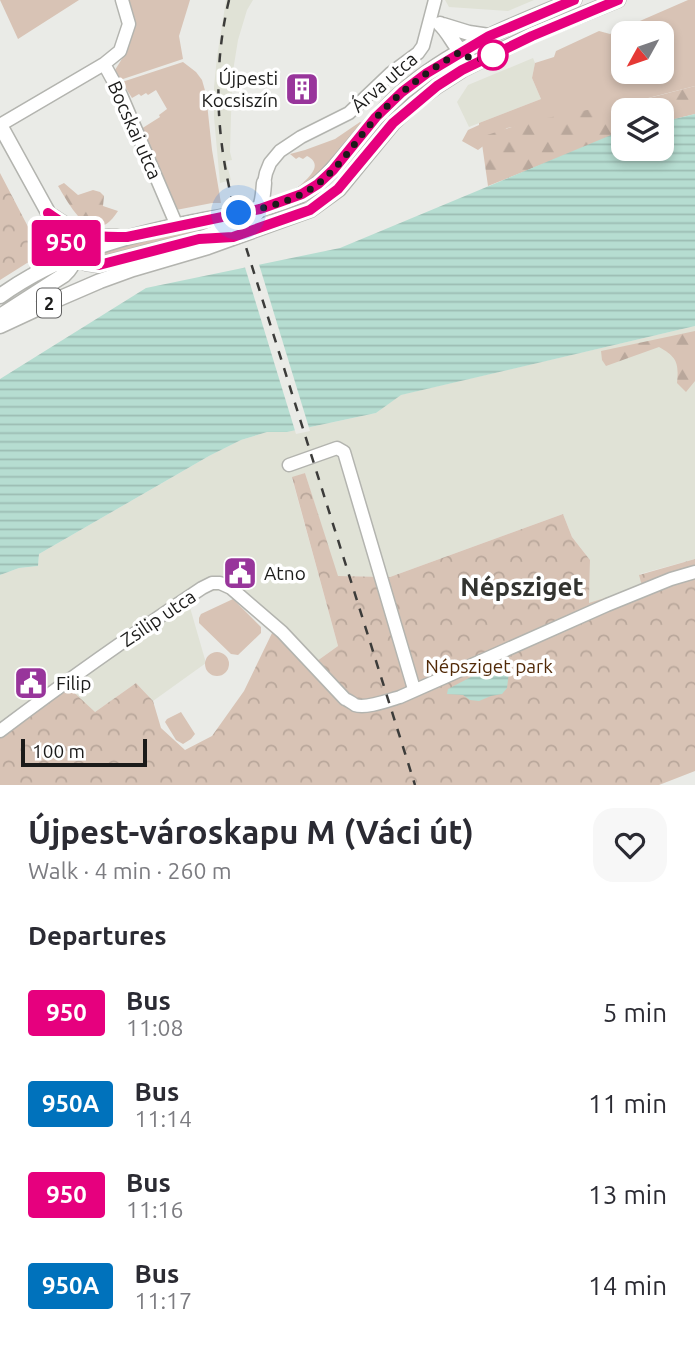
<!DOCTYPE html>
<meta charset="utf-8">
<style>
body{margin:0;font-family:Ubuntu,sans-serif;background:#f7f7f7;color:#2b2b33;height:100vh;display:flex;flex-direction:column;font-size:26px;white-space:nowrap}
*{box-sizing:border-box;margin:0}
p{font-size:23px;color:#7c7c81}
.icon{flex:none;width:38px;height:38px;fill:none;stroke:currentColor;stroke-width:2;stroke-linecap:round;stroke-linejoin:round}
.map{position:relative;height:785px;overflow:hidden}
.details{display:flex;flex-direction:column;background:#fff;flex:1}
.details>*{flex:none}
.badge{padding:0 14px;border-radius:5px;font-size:24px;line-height:46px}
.needle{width:46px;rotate:230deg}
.buttons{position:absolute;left:611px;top:21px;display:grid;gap:14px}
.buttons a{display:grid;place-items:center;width:63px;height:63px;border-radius:14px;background:#fff;box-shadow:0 4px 10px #0003;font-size:35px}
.scale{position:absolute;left:21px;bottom:18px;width:126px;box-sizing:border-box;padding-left:7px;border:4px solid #1b1b1a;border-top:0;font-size:19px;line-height:24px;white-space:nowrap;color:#1b1b1a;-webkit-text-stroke:5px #fff;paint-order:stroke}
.you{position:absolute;width:35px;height:35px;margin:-18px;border:5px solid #fff;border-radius:50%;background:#1a73e8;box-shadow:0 0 0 10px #1a73e833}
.map>.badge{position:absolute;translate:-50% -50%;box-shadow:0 0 0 4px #fff}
h2{padding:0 28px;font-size:26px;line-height:63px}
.round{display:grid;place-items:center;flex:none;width:74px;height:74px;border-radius:21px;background:#f7f7f7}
.headline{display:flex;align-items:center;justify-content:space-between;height:119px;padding:0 28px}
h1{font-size:33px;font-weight:700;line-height:52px}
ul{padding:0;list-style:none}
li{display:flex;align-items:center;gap:21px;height:91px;padding:0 28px}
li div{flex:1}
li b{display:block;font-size:26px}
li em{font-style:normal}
li .badge{min-width:77px;font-weight:700;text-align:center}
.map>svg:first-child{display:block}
.built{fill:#e0e2d6}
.grass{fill:#d8c3b5;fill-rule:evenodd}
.forest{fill:url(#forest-firs)}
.park{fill:url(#park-crowns)}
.water{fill:url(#water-rules)}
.pier{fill:#eaebe7}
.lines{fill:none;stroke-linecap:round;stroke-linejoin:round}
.minor-casing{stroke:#b3b4af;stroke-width:15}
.major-casing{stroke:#b3b4af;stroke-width:17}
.minor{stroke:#fff;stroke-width:12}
.major{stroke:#fff;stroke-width:14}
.rail{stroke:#3c3c3a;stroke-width:2.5;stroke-dasharray:9 9;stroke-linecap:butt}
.line-casing{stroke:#fff;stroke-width:16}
.line{stroke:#e6007e;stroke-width:10}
.walk{stroke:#1b1b1a;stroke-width:7;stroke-dasharray:0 12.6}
.stop-dot{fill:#fff;stroke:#e6007e;stroke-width:3.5}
.labels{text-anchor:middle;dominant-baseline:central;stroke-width:7;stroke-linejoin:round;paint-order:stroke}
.shield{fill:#fff;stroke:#5f5f5f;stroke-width:2}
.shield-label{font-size:18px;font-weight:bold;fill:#1b1b1a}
.poi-label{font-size:19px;fill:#1b1b1a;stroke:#fff;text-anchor:start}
.street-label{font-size:19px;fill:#1b1b1a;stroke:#fff}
.park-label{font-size:19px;fill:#522a08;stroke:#fff}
.district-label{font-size:26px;font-weight:bold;fill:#333430;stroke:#fff}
</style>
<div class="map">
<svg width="695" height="785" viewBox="0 0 695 785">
<defs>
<pattern id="forest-firs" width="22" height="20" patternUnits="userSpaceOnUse" patternTransform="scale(1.75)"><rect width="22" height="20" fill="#d8c3b5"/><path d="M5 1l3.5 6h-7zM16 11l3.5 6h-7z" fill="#b9a79b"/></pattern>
<pattern id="park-crowns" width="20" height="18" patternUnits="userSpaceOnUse" patternTransform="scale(1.75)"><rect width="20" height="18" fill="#d8c3b5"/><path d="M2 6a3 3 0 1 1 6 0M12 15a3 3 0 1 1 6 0" fill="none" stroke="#b9a79b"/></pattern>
<pattern id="water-rules" width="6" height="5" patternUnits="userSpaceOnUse" patternTransform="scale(1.75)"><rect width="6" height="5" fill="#b6ddd1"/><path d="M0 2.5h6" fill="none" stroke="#9cbdb3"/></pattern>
</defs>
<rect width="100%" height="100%" fill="#eaebe7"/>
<path class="built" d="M226 0H253L247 10 238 40 233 71 231 116 230 152 232 160 226 161 231 180 220 183 214 117V87L217 57Z
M445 0H534L508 11 449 7Z
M533 58 535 63 532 78 541 99 469 127 457 102 468 85Z
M695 326V559L640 574 643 586 589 604 590 560 572 537 563 514 390 577 337 576 305 473 292 478 338 646 310 666 242 602 224 590 207 592 189 604 206 663 153 701 136 683 95 712 0 732V575L19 568 38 566 39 554 209 456 241 440 267 432H287L376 413 400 395Z"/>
<path class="grass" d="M0 0H79L18 39Z
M128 0H190L179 36 183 59 120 80 115 70 125 54 135 25Z
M688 0H695V86L617 106 618 113 507 128 478 150 462 141 468 130 479 125V123L541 99 532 78 535 63 554 57 556 51 599 31 610 34ZM623 33H662V72H623Z
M183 62 196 72 202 80 206 94 212 150 221 203H212L176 210 141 129 160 117 159 115 167 109 156 90 148 95 146 93 141 96 139 94 132 98 122 82Z
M360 122 365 126 316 181 294 191C303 182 327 166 307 156L303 159 299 157 296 159 290 154 305 150 335 139Z
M218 225 177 242 96 259 95 256 111 249Z
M233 599 261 627V633L238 655 231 654 199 623V618L201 614Z
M205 664a12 12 0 1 1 24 0a12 12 0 1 1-24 0Z
M181 712 195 734 191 739 183 744 176 740 165 722 167 719Z"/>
<path class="forest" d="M695 86V114L662 122V110H623V132L488 186 481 137 527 122 587 110 607 109Z
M64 183 78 195 93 190 100 192 104 196 103 206 118 211C93 250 72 209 58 186Z
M695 331V381L686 392 677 383C679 363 677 357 659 347L606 366 602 360 601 351Z"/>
<path class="park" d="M0 173 37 244 35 258 0 280Z
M305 473 338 576 390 577 563 514 572 537 590 560 589 603 642 586 639 575 695 559V771L659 785H0V732L67 686 95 712 136 683 153 701 161 728 185 750 212 736 244 691 273 631 310 666 338 646 292 477Z"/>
<path class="water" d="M695 114V326L401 395 376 413 287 432H267L241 440 209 456 39 554 38 566 19 568 0 575V379L146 288 340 248 616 133 623 132V149H662V122Z
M488 671 496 673 509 672 507 688 502 694 491 696 479 701 470 700 463 695 447 694 448 689 471 677 479 673 481 675 483 672Z"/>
<path class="pier" d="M258 261 310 431 296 434 244 264Z"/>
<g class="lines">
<g class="minor-casing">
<path id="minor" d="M104 64 121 95 177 226
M0 125 104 64 120 51 129 24 122 0
M264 183 266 173 270 163 280 151 301 137 349 113 391 73 418 53 423 46 435 0
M289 465 337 448 344 452 414 689
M0 731C66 681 133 634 202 588L212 583H220L231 588 282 632 345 699C346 699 354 704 355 705 366 709 389 700 400 697L607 605 671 579 695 572"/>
</g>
<g class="major-casing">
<path id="major" d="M440 24C451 34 455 50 468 57
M443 25 469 33 489 36
M0 125 66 245C74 259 76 264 64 275L0 316
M52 216C75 232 89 238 117 237
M72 256 86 263 99 265 199 239 250 220C262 212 263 197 264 183
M35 274C50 257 49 239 48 218
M0 296C57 255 124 236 193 222 228 215 268 211 301 195 323 183 338 163 354 144 369 126 384 108 401 93 450 49 514 24 574 0
M0 326 56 300 100 281 133 269 208 247 310 210 339 189 393 123 416 102 437 86 462 70 532 35 618 0"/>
</g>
<use href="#minor" class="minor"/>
<use href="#major" class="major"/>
<path class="rail" d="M229 0C211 75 217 152 239 225L415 785"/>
</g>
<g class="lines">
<g class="line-casing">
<path id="line" d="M574 0 489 36 427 73 402 92 376 117 333 170 318 184 302 194 260 209 127 237C88 238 79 235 48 213L72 256 86 263 99 265 199 239 233 237 310 210 338 189 393 123 437 86 462 70 532 36 618 0"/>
</g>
<use href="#line" class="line"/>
<path class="walk" d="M239 213C265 208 292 202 315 186 339 169 356 140 376 118 400 91 429 70 460 52 472 62 483 60 496 53L493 55"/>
</g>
<defs>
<g id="building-square" transform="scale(1.75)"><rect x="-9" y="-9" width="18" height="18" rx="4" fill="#98359b" stroke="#fff"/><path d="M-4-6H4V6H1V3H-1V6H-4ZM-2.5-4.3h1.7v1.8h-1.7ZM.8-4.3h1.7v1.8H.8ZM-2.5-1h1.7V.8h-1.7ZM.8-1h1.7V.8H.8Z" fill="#fff"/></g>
<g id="civic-square" transform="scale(1.75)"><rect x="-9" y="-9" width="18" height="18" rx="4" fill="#98359b" stroke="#fff"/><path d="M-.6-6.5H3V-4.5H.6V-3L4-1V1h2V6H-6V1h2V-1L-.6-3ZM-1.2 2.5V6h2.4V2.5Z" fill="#fff"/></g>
</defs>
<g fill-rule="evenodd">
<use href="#building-square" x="302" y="89"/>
<use href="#civic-square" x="240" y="573"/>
<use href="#civic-square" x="31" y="683"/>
</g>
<circle class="stop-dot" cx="493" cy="55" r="14"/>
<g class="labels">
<rect class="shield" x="37" y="288.5" width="24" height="29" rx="5"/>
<g class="shield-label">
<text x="49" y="303">2</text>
</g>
<g class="poi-label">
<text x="278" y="78" text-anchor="end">Újpesti<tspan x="278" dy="22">Kocsiszín</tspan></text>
<text x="264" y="573">Atno</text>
<text x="56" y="683">Filip</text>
</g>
<g class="street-label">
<text transform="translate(384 82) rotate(-41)">Árva utca</text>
<text transform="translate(135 130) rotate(66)">Bocskai utca</text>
<text transform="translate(158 618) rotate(-34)">Zsilip utca</text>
</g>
<g class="park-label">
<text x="489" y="666">Népsziget park</text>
</g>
<g class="district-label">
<text x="522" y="586">Népsziget</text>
</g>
</g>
</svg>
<div class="buttons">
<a><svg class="needle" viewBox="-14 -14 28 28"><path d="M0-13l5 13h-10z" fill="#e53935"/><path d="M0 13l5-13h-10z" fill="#7c7c81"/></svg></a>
<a><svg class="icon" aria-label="layers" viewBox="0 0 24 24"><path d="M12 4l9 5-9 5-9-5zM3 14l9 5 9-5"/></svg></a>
</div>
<div class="scale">100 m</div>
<div class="you" style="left:239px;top:213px"></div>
<b class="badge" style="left:66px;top:243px;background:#e6007e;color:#fff">950</b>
</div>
<section class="details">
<div class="headline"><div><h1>Újpest-városkapu M (Váci út)</h1><p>Walk · 4 min · 260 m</p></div><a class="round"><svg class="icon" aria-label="heart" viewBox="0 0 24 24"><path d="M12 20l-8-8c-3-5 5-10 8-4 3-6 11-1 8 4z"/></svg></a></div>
<h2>Departures</h2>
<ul>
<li><span class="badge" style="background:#e6007e;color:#fff">950</span><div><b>Bus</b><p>11:08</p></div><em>5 min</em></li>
<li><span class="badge" style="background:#0072bc;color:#fff">950A</span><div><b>Bus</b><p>11:14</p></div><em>11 min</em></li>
<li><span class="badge" style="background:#e6007e;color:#fff">950</span><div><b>Bus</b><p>11:16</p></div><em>13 min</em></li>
<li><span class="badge" style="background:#0072bc;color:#fff">950A</span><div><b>Bus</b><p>11:17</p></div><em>14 min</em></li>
</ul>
</section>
